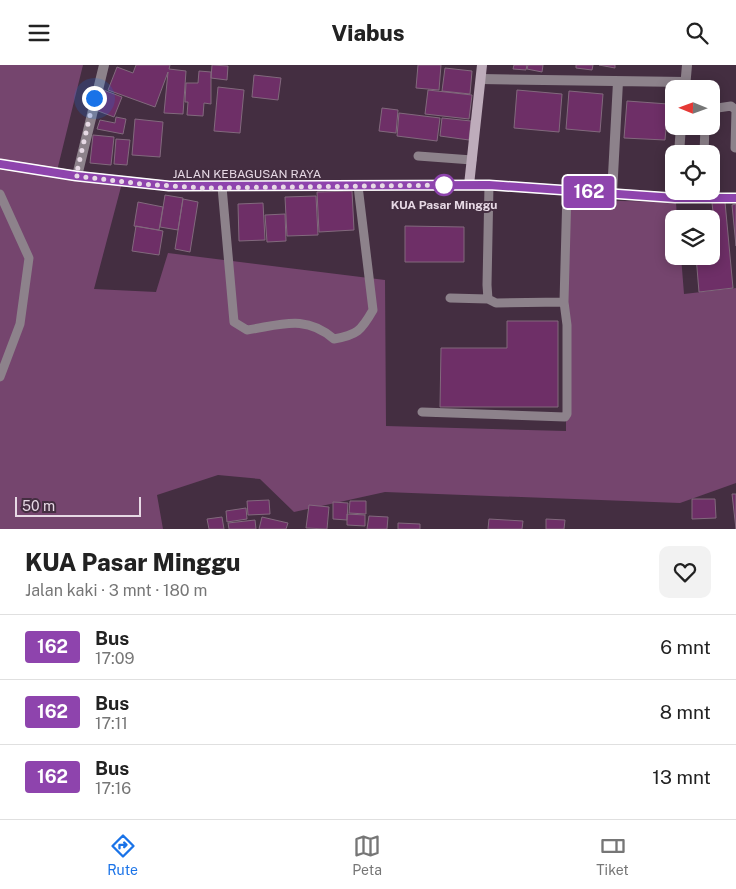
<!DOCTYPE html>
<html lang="id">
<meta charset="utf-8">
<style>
body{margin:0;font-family:"Public Sans",sans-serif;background:#f2f2f2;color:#222;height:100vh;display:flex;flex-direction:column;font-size:19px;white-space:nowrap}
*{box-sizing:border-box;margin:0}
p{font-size:16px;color:#767676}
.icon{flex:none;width:28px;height:28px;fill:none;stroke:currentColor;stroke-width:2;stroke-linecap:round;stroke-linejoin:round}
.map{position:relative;height:464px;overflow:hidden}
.sheet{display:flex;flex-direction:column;background:#fff;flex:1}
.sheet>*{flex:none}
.badge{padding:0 10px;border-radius:4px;font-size:18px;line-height:32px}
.needle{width:32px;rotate:271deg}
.tools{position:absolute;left:665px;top:15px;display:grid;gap:10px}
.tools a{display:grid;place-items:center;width:55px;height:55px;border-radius:10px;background:#fff;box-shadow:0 2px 12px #0003;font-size:25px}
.scale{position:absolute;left:15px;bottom:12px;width:126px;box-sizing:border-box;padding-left:5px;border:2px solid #e7d9e5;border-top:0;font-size:14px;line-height:18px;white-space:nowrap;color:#e7d9e5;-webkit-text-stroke:4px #442e41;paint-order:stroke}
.you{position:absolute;width:25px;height:25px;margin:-12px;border:4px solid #fff;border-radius:50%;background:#1a73e8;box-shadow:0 0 0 8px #1a73e833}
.map>.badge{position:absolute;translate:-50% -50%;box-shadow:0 0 0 2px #fff}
.round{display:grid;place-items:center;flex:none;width:52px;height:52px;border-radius:10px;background:#f2f2f2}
.overview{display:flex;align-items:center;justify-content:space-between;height:85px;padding:0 25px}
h1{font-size:24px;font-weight:800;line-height:38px}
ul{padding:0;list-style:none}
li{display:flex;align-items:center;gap:15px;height:65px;padding:0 25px;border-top:1px solid #e0e0e0}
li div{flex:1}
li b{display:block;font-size:19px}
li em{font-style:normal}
li .badge{min-width:55px;font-weight:700;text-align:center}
header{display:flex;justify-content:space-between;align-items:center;height:65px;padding:0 25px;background:#fff;font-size:22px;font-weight:800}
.tabs{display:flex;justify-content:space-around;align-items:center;height:70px;border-top:1px solid #e0e0e0;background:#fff;font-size:14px;color:#767676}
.tabs a{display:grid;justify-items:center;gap:2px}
.tabs .on{color:#1a73e8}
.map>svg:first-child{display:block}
.green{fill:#75456e}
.building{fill:#6e2f67;stroke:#82697d}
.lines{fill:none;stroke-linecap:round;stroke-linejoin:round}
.lane{stroke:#8d828b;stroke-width:9}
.street{stroke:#8d828b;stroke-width:10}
.secondary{stroke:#beacbb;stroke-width:10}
.line-casing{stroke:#fff;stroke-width:11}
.line{stroke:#8e44ad;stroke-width:8}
.walk{stroke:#e7d9e5;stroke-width:5;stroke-dasharray:0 9}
.stop-dot{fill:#fff;stroke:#8e44ad;stroke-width:2.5}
.labels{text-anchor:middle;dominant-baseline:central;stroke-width:4;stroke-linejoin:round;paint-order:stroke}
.street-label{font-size:12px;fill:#e7d9e5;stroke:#442e41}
.stop-label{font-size:12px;font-weight:bold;fill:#e7d9e5;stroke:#442e41}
</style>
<header><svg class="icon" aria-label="menu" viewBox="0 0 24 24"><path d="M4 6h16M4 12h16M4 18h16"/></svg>Viabus<svg class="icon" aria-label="search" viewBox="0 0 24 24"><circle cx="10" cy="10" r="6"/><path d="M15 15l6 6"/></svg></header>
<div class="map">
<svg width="736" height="464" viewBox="0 0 736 464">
<rect width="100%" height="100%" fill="#442e41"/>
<path class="green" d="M0 0H83L56 110 122 118 94 224 156 227 168 188 385 215 386 361 566 366V135L676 137 677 154H674V191H681L684 229 736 223V418L680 438 385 427 294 447 260 414 218 410 157 430 163 464H0Z"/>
<path class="building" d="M136 0H170L169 4 186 6 183 49 164 48 168 7 155 42 108 25 117 2 133 8Z
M212 0 228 1 227 15 211 13Z
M418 0H441L439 25 416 23Z
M514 0H527L526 5 513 4Z
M528 0H543L542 7 527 4Z
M576 0H593L592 5 576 3Z
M599 0H615V3Z
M445 3 472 6 470 29 442 26Z
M199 6 211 7V39L204 38 203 51 187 50 188 37H185L186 18H198Z
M254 10 281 13 278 35 252 32Z
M218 22 244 25 240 68 214 66Z
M101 24 122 32 114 52 93 44Z
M428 25 472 30 469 54 425 49Z
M517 25 562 29 559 67 514 63Z
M569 26 603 29 600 67 566 64Z
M627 36 668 39 665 75 624 73Z
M382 43 398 45 396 68 379 66Z
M399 48 440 53 437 76 397 71Z
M116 52 126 54 123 69 97 64 100 55 115 58Z
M442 53 471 56 469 75 440 71Z
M135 54 163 57 160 92 132 90Z
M93 70 114 72 111 100 90 98Z
M116 74 130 75 127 100 114 99Z
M352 126 354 165 319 167 317 127Z
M165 130 183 133 178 165 160 162Z
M316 131 318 170 287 171 285 132Z
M183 134 198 137 190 187 175 184Z
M138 137 163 142 159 165 134 161Z
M725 137 733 223 699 227 696 191H711V181H717L712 138Z
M263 138 265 175 239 176 238 139Z
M736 139V181L732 140Z
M285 149 286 176 267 177 265 150Z
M136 161 163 166 159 190 132 186Z
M405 161 464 162V197H405Z
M507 256H558V342H440L441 283H507Z
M732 429H736V464Z
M692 434H715L716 453 692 454Z
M269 435 270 449 248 450 247 436Z
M350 436H366V449L349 448Z
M333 437 348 438 347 455 333 454Z
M309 440 329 442 327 464 306 463Z
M246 443 247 454 227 457 226 446Z
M347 449 365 450V461L347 460Z
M369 451 388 452 387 464H367Z
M222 452 224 464H209L207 454Z
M262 452 288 458 286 464H259Z
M489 454 523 456 522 464H488Z
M546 454 565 455 564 464H546Z
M255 455 256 464H229L228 458Z
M398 458 420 459V464H398Z"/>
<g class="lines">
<path class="lane" d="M711 44 731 41 736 45 735 83
M704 89 705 61
M418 91 472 95
M489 120 487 220 488 234 496 238 564 237 567 126
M222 122 234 257 247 265C281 260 305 249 334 274 357 270 361 266 373 245L358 121
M0 129 29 193 20 259 0 312
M450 233 488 234
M422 347 565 352 567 349V260L564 237"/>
<path class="street" d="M481 14 685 17
M685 23 687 0
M679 89 681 61
M77 111 104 0
M612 129 618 17"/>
<path class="secondary" d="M0 99 77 111 169 121 489 120 675 133H736
M469 120 482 0"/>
</g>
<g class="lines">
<g class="line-casing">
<path id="line" d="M0 99 76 111 169 121 489 120 675 133H736"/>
</g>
<use href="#line" class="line"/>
<path class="walk" d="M94 33 76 111 142 119 204 123 451 120H444"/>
</g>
<circle class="stop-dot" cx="444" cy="120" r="10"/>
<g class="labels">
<g class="street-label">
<text x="247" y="109">JALAN KEBAGUSAN RAYA</text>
</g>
<g class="stop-label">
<text x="444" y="140">KUA Pasar Minggu</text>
</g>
</g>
</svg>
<div class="tools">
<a><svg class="needle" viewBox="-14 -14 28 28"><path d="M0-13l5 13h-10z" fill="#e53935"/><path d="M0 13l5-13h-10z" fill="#767676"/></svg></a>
<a><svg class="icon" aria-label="locate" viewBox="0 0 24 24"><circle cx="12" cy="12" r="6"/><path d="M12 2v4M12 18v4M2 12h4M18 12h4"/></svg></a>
<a><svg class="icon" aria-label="layers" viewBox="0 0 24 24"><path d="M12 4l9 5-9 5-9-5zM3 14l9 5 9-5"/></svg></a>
</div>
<div class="scale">50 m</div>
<div class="you" style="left:94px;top:33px"></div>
<b class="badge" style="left:589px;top:127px;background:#8e44ad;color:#fff">162</b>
</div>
<section class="sheet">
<div class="overview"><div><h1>KUA Pasar Minggu</h1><p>Jalan kaki · 3 mnt · 180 m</p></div><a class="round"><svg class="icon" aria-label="heart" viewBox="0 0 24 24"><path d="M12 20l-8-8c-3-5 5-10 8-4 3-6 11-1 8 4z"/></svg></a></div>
<ul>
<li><span class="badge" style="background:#8e44ad;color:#fff">162</span><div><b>Bus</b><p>17:09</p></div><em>6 mnt</em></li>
<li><span class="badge" style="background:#8e44ad;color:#fff">162</span><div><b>Bus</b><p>17:11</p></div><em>8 mnt</em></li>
<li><span class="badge" style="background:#8e44ad;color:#fff">162</span><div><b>Bus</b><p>17:16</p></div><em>13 mnt</em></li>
</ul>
</section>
<nav class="tabs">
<a class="on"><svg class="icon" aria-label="directions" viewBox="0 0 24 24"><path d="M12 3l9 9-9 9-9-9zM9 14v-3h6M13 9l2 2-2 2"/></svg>Rute</a>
<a><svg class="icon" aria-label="map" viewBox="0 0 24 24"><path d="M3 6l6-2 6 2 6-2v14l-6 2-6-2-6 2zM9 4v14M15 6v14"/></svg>Peta</a>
<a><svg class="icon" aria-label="tickets" viewBox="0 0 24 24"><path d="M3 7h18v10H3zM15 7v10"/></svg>Tiket</a>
</nav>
